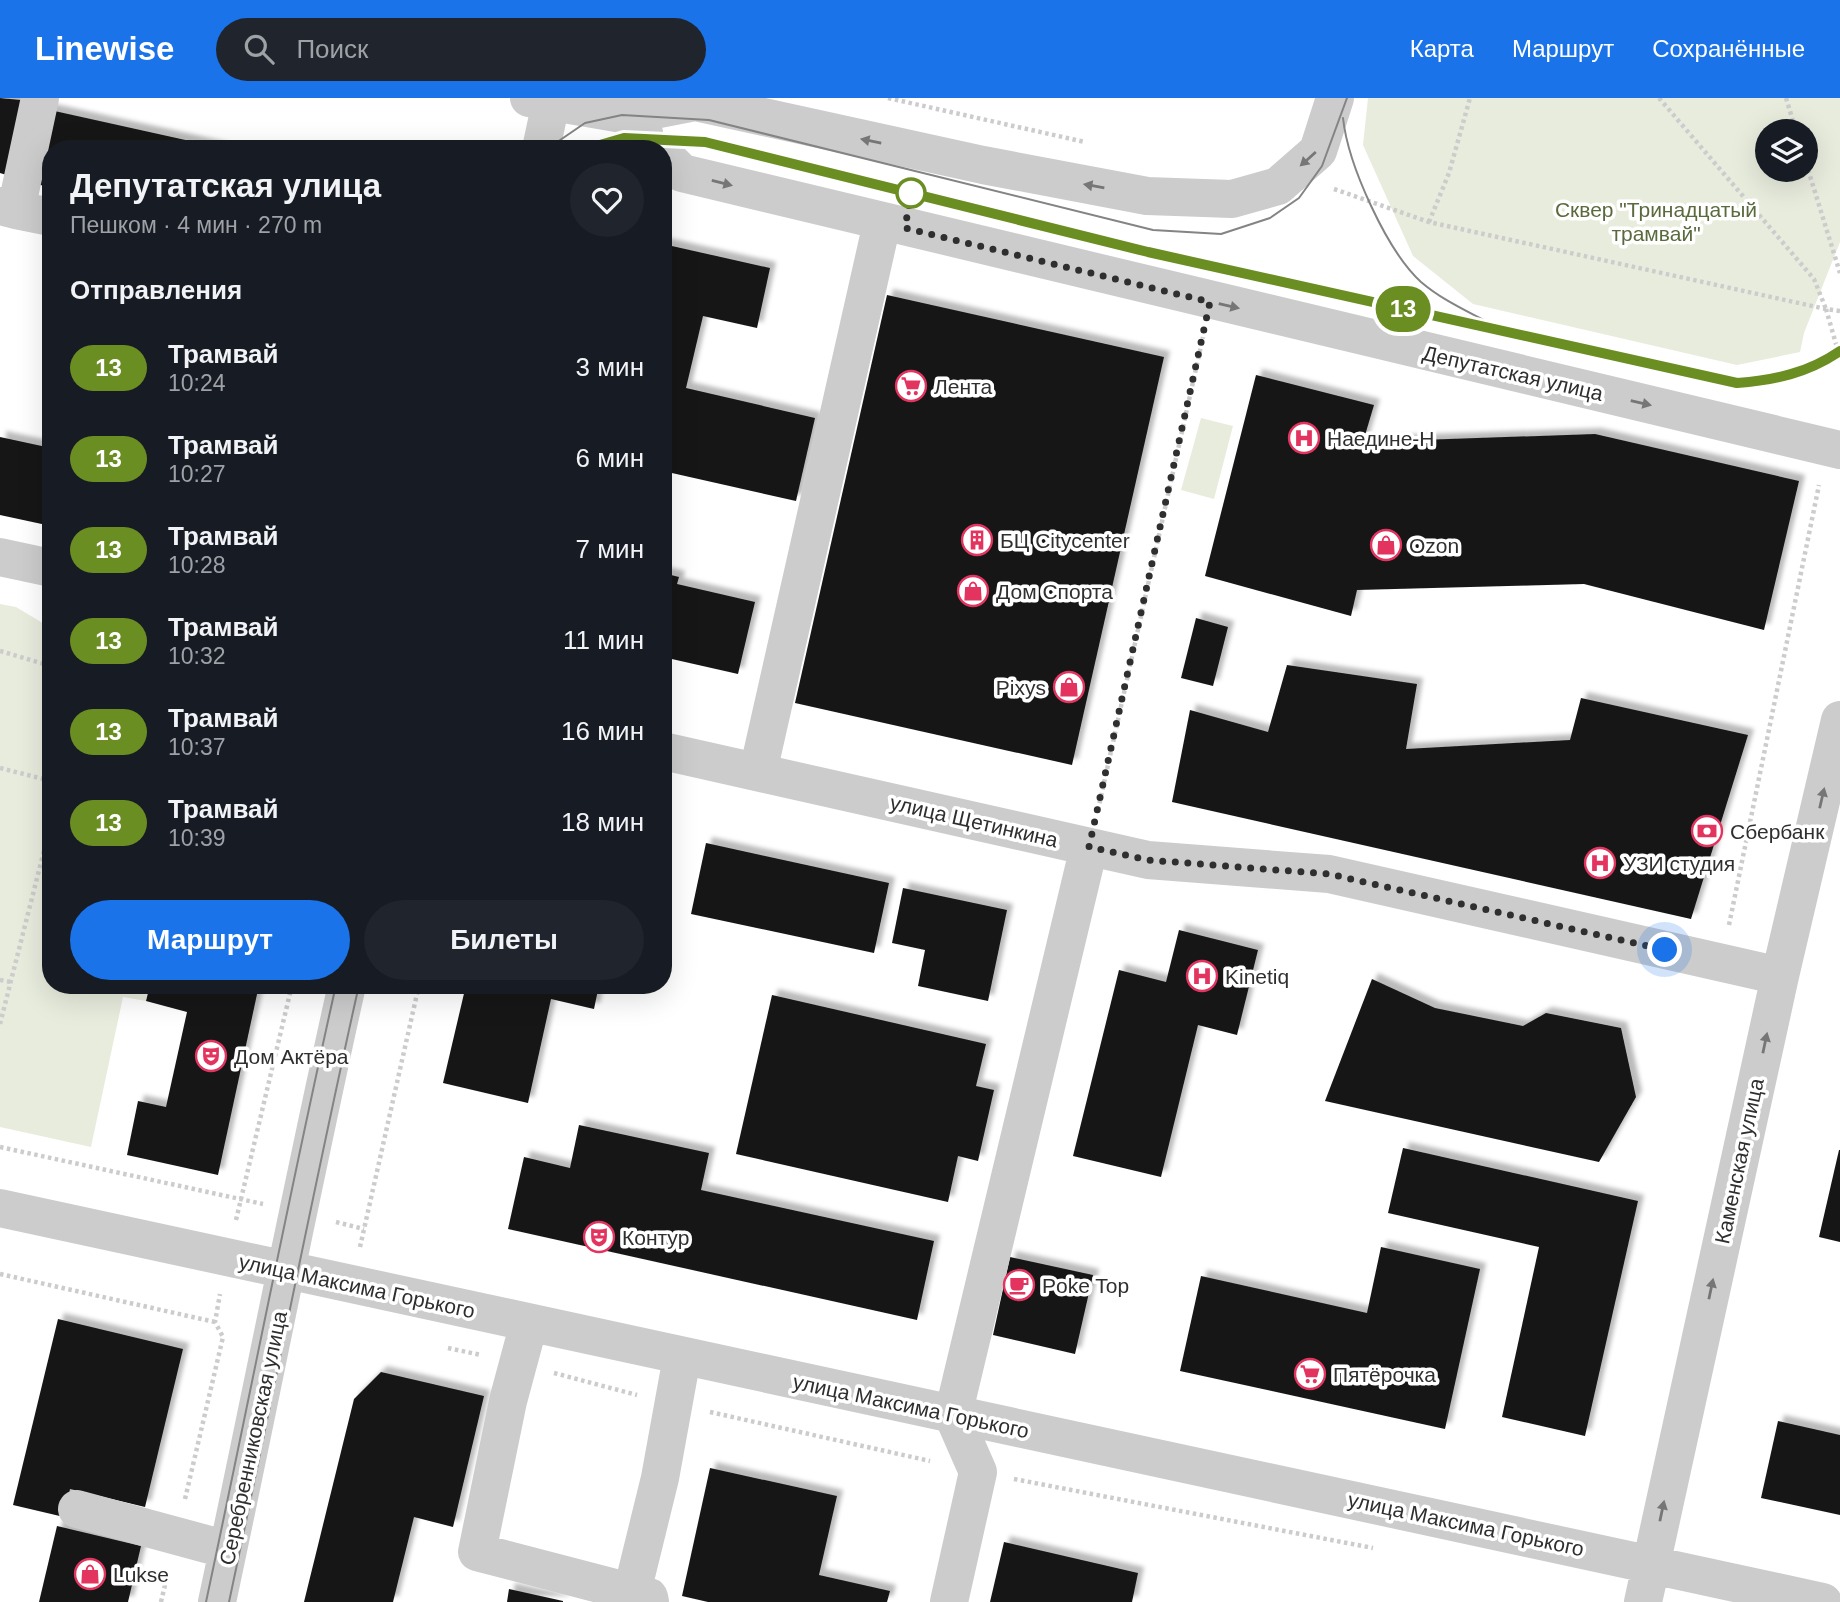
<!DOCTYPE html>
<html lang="ru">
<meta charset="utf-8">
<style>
body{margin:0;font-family:Arial,sans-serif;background:#20242c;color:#f1f3f6;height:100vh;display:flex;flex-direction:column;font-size:26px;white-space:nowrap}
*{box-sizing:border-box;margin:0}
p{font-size:23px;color:#9ea1a6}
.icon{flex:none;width:38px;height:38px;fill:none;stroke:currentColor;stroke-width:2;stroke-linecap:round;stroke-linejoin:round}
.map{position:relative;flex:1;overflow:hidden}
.details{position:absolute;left:42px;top:42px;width:630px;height:854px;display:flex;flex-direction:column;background:#171b24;border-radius:28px;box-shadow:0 7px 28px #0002}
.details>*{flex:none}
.badge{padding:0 14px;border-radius:23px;font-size:24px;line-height:46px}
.controls{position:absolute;left:1755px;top:21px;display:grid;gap:14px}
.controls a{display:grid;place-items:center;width:63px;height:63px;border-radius:50%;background:#171b24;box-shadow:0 7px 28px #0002;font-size:35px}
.you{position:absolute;width:35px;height:35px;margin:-18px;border:5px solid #fff;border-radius:50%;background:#1a73e8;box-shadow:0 0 0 10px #1a73e833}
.map>.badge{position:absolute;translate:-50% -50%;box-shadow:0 0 0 4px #fff}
h2{padding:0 28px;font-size:26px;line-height:63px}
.round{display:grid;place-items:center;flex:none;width:74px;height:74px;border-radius:37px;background:#20242c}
.overview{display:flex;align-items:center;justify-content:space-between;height:119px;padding:0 28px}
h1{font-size:33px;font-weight:800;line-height:52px}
.button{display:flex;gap:14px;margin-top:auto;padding:14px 28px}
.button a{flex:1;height:80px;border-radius:42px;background:#1a73e8;color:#fff;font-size:28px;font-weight:800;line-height:80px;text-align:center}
.button a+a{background:#20242c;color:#f1f3f6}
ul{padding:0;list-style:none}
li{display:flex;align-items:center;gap:21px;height:91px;padding:0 28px}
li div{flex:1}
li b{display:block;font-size:26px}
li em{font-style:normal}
li .badge{min-width:77px;font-weight:700;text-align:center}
header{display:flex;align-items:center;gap:42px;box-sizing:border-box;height:98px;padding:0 35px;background:#1a73e8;color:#fff}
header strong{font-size:33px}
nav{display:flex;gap:38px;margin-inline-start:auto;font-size:24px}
.search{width:490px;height:63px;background:#20242c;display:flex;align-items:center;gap:18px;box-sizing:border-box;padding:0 24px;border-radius:38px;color:#9ea1a6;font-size:26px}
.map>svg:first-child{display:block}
.green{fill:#e8ecdd;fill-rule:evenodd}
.building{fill:#161616;filter:url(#shadow)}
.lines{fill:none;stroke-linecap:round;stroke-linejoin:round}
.path{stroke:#ccc;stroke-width:4.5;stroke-dasharray:3.5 3.5;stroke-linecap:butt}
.minor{stroke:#ccc;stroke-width:38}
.tram{stroke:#848484;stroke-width:2}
.oneway{fill:#767676}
.line-casing{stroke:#fff;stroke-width:16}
.line{stroke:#6b8e23;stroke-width:10}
.walk{stroke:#2f2f2f;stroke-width:7;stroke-dasharray:0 12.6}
.stop-dot{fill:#fff;stroke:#6b8e23;stroke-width:3.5}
.labels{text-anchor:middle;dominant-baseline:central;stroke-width:7;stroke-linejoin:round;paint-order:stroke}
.park-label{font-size:21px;fill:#5a6a3d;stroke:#fff}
.street-label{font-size:21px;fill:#2f2f2f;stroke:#fff}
.poi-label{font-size:21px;fill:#2f2f2f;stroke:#fff;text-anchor:start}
</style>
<header>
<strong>Linewise</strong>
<div class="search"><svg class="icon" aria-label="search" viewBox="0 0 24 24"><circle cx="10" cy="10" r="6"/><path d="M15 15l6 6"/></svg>Поиск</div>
<nav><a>Карта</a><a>Маршрут</a><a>Сохранённые</a></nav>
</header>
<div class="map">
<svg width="1840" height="1504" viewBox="0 0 1840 1504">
<defs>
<filter id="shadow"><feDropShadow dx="6" dy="-6" stdDeviation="2" flood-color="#0004"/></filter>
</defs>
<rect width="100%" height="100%" fill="#fff"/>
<path class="green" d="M1368 0H1840V144L1804 235 1800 254 1737 267 1473 206 1413 158 1363 47ZM1768 33H1806V72H1768Z
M1201 320 1233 328 1214 401 1181 392Z
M0 506 16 509 51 530V887H150L146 903 123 899 91 1049 0 1029Z"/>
<path class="building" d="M0 0 31 3 50 12 226 51H51V89L35 86 0 75Z
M663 146 770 170 757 230 703 218 686 290 815 320 796 403 663 373Z
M887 197 1164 259 1072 667 795 605Z
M1256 277 1374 307 1363 344 1595 336 1799 383 1764 532 1584 486 1357 492 1351 518 1205 478Z
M0 339 51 350V428L0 417Z
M663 475 679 479 677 486 755 504 738 576 663 559Z
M1196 520 1228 529 1213 588 1181 580Z
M1287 567 1417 586 1406 651 1570 642 1581 600 1748 637 1691 821 1172 704 1190 612 1268 634Z
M706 745 889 785 874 855 691 816Z
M903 790 1007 812 988 903 918 888 925 852 892 845Z
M1179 832 1258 852 1237 937 1198 927 1161 1079 1073 1058 1119 872 1166 884Z
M1372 881 1435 910 1523 928 1546 915 1621 930 1636 999 1599 1064 1325 1003Z
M150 887H259L218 1077 127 1057 138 1003 166 1009 187 914 146 903Z
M466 887H599L594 911 551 901 528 1005 443 985Z
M772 897 986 946 976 988 994 992 978 1063 958 1058 948 1104 736 1056Z
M579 1027 709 1055 701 1092 934 1143 917 1222 508 1131 524 1059 570 1070Z
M1403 1050 1638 1103 1585 1338 1502 1319 1539 1149 1388 1115Z
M1839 1052H1840V1144L1819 1139Z
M1381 1149 1480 1171 1445 1331 1180 1273 1201 1178 1367 1215Z
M1010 1159 1093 1177 1075 1256 993 1237Z
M58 1221 183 1251 145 1409 70 1391 64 1419 13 1407Z
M381 1274 484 1298 453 1429 414 1419 393 1504H304L354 1301Z
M1778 1323 1840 1337V1417L1761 1400Z
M710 1370 837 1398 819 1477 890 1493 887 1504H708L682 1498Z
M57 1428 141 1448 128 1504H39Z
M1004 1444 1138 1475 1132 1504H990Z
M509 1491 563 1503V1504H507Z"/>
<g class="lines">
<path class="path" d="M888 0 1085 44
M1659 0 1814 181 1826 211
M1786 0 1796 33
M1806 65 1840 175
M1334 91 1429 124 1826 211
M1429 124 1449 75 1470 0
M1840 213 1826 211 1840 260
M0 553 51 568
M0 670 51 683
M1098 712 1203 239
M1729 827 1819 387
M0 882 11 884
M0 926 51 725
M0 1049 263 1106
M236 1122 292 887
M336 1124 364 1131
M360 1149 419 887
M0 1176 215 1224
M448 1250 481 1257
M554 1275 637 1297
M710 1314 930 1363
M1014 1381 1373 1450
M185 1401 223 1239 215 1224 220 1196
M161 1504 168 1474"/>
<path class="minor" d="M529 0 628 17 644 35
M628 17 695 4 983 67 1147 98 1232 101 1278 88 1318 53 1335 0
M541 51 551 4
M663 56 682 75 1840 352
M0 108 16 112 40 0
M16 112 51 119
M0 459 51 470
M663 653 1148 762 1329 776 1780 878
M758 674 882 125
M0 1110 1823 1504
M529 1225 508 1303 477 1454 649 1499 650 1504
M77 1411 228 1452
M632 1494 660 1380 682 1259
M217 1504C261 1298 301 1092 347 887
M949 1504 978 1374 953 1317 1089 749
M1643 1504 1780 878 1840 622"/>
<path class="tram" d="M1343 20C1348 67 1387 153 1421 184 1442 202 1467 213 1491 226
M547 51 585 25 622 17 709 22 1153 132 1221 136 1270 120 1299 100 1322 68 1347 0
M586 51 624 40 705 44 1148 154 1737 285C1775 282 1808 275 1840 253
M206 1504C250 1298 290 1092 336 887
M229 1504C273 1298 313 1092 359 887"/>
</g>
<defs><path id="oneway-solid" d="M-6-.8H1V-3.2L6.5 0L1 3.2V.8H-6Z" transform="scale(1.75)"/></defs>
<g class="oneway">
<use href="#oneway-solid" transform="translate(871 43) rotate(-168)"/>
<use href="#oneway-solid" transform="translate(1308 61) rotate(138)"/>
<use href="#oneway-solid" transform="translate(722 85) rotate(14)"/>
<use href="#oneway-solid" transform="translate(1094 88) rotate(-170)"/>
<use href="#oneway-solid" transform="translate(1229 208) rotate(13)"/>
<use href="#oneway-solid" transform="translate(1641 305) rotate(13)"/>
<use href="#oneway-solid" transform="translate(1822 700) rotate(-77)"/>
<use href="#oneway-solid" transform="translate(1765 945) rotate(-78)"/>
<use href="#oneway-solid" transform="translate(1711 1191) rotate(-78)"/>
<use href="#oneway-solid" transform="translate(1662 1413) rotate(-78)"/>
</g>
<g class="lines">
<g class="line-casing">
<path id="line" d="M586 51 624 40 705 44 1148 154 1737 285C1775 282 1808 275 1840 253"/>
</g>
<use href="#line" class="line"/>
<path class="walk" d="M911 95 905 130 1210 204 1089 749 1148 762 1329 776 1665 852"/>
</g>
<defs>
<g id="supermarket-ring" transform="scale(1.575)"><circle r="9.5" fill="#fff" stroke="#e33460" stroke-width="1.5"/><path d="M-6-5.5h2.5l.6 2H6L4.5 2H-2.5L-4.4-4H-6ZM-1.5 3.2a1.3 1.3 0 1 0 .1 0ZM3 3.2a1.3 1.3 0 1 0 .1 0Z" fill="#e33460"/></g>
<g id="hospital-ring" transform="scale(1.575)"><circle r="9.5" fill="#fff" stroke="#e33460" stroke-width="1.5"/><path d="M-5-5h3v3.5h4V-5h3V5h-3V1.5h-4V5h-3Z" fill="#e33460"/></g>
<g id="building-ring" transform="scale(1.575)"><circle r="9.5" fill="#fff" stroke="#e33460" stroke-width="1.5"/><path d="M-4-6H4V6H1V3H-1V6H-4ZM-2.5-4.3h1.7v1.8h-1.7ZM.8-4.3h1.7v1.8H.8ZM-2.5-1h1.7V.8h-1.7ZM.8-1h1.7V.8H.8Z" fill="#e33460"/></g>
<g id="shop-ring" transform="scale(1.575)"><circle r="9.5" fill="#fff" stroke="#e33460" stroke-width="1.5"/><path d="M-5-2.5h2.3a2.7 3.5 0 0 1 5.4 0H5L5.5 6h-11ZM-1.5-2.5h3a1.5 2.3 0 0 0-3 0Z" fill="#e33460"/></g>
<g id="bank-ring" transform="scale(1.575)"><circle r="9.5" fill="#fff" stroke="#e33460" stroke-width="1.5"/><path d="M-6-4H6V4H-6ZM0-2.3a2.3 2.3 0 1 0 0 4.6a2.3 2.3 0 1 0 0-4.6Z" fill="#e33460"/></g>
<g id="theatre-ring" transform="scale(1.575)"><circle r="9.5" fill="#fff" stroke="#e33460" stroke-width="1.5"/><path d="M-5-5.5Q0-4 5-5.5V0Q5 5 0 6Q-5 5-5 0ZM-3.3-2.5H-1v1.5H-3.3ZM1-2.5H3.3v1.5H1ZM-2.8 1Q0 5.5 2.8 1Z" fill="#e33460"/></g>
<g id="cafe-ring" transform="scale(1.575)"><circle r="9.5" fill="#fff" stroke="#e33460" stroke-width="1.5"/><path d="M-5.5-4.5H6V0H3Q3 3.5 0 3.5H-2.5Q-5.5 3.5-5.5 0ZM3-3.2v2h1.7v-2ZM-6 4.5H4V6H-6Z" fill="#e33460"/></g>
</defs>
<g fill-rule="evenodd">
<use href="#supermarket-ring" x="911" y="288"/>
<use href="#hospital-ring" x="1304" y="340"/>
<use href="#building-ring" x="977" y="442"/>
<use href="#shop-ring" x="1386" y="447"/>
<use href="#shop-ring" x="973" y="493"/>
<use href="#shop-ring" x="1069" y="589"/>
<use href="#bank-ring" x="1707" y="733"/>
<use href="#hospital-ring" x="1600" y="765"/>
<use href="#hospital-ring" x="1202" y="878"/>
<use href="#theatre-ring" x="211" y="958"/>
<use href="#theatre-ring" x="599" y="1139"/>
<use href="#cafe-ring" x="1019" y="1187"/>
<use href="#supermarket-ring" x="1310" y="1276"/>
<use href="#shop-ring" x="90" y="1476"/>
</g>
<circle class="stop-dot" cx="911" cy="95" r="14"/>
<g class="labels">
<g class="park-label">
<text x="1656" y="111">Сквер "Тринадцатый<tspan x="1656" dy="24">трамвай"</tspan></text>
</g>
<g class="street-label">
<text transform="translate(1513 275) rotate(13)">Депутатская улица</text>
<text transform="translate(974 723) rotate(13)">улица Щетинкина</text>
<text transform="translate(1739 1063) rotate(-78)">Каменская улица</text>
<text transform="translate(357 1188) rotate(12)">улица Максима Горького</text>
<text transform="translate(911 1308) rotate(12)">улица Максима Горького</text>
<text transform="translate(253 1340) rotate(-78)">Серебренниковская улица</text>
<text transform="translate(1466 1426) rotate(12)">улица Максима Горького</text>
</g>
<g class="poi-label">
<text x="934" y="288">Лента</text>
<text x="1327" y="340">Наедине-Н</text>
<text x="1000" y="442">БЦ Citycenter</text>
<text x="1409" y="447">Ozon</text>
<text x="996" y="493">Дом Спорта</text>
<text x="1046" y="589" text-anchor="end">Pixys</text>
<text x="1730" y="733">Сбербанк</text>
<text x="1623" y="765">УЗИ студия</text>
<text x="1225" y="878">Kinetiq</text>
<text x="234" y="958">Дом Актёра</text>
<text x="622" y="1139">Контур</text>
<text x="1042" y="1187">Poke Top</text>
<text x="1333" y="1276">Пятёрочка</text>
<text x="113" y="1476">Lukse</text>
</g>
</g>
</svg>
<div class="controls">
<a><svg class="icon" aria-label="layers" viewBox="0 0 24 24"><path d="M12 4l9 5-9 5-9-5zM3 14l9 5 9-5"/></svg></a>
</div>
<div class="you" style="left:1665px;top:852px"></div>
<b class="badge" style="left:1403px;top:211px;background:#6b8e23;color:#fff">13</b>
<section class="details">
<div class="overview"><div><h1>Депутатская улица</h1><p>Пешком · 4 мин · 270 m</p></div><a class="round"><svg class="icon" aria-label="heart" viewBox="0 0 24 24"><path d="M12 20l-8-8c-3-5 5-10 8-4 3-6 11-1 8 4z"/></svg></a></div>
<h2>Отправления</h2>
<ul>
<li><span class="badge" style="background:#6b8e23;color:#fff">13</span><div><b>Трамвай</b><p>10:24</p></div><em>3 мин</em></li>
<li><span class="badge" style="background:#6b8e23;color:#fff">13</span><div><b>Трамвай</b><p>10:27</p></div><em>6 мин</em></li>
<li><span class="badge" style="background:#6b8e23;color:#fff">13</span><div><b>Трамвай</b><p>10:28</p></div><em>7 мин</em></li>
<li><span class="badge" style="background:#6b8e23;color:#fff">13</span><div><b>Трамвай</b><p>10:32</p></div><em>11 мин</em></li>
<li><span class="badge" style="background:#6b8e23;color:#fff">13</span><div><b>Трамвай</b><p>10:37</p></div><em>16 мин</em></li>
<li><span class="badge" style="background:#6b8e23;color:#fff">13</span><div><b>Трамвай</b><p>10:39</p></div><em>18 мин</em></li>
</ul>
<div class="button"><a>Маршрут</a><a>Билеты</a></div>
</section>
</div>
